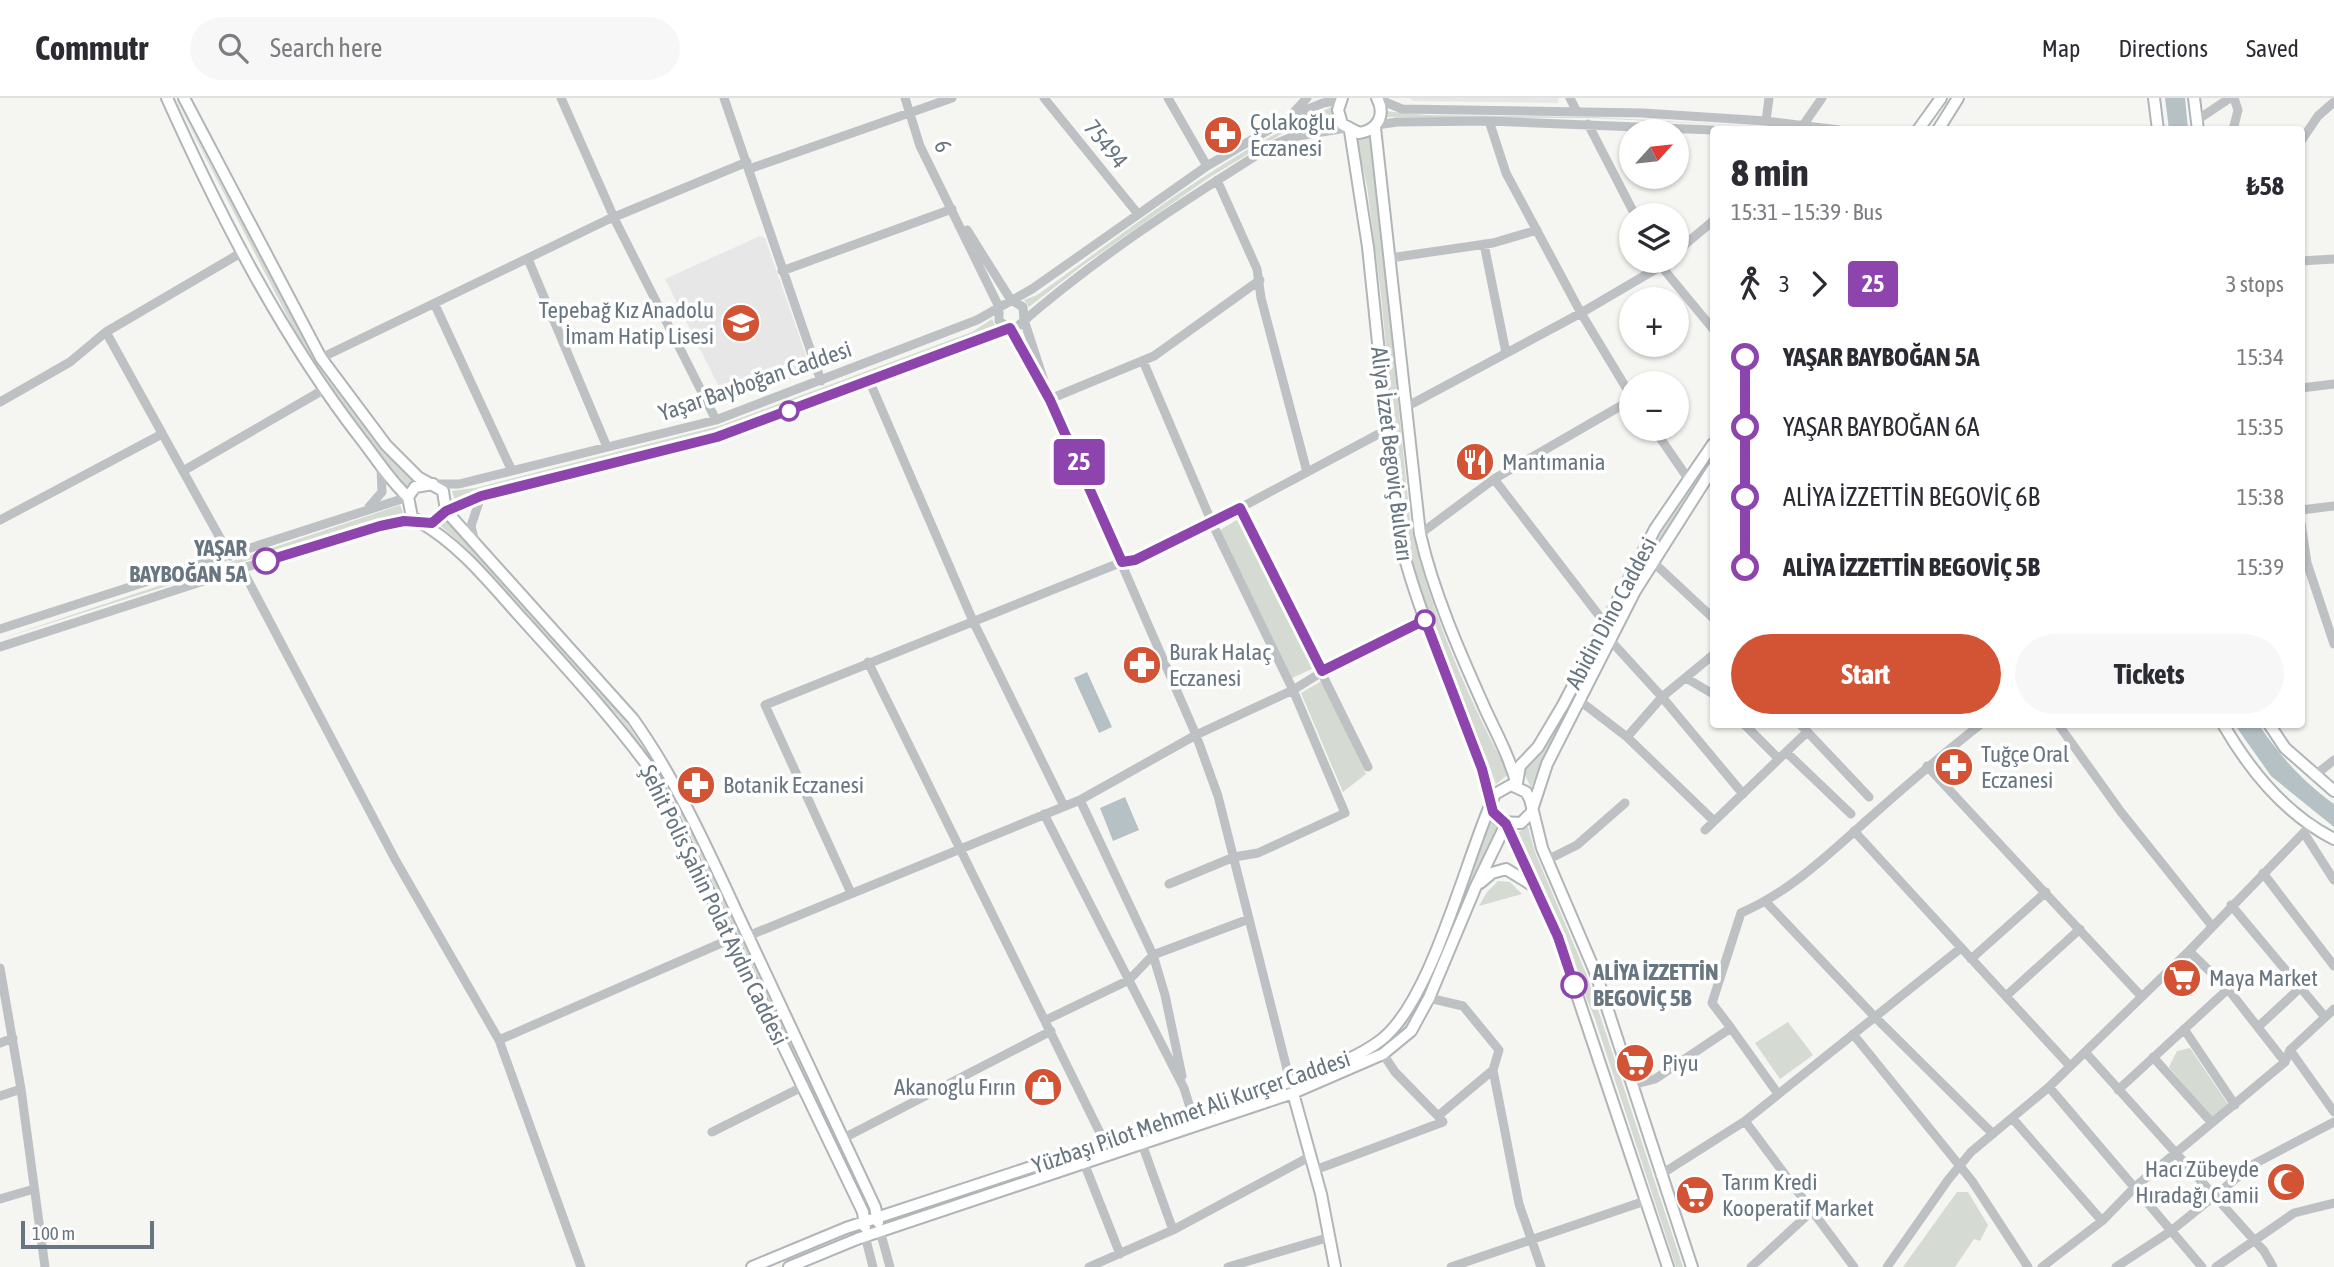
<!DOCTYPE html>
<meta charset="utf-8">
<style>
body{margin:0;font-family:"Asap Condensed",sans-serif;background:#f7f7f7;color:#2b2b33;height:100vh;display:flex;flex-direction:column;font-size:26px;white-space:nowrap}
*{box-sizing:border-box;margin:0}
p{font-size:23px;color:#7c7c81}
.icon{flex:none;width:38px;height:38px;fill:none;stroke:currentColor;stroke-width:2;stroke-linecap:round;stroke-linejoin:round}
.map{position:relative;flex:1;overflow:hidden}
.side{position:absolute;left:1710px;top:28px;width:595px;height:602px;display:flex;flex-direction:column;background:#fff;border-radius:7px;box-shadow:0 2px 5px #0004}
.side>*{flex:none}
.badge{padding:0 14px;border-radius:5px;font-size:24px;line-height:46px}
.needle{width:46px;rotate:63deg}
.buttons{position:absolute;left:1619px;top:21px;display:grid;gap:14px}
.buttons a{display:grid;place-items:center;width:70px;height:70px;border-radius:50%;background:#fff;box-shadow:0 2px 5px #0004;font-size:35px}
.scale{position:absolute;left:21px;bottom:18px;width:133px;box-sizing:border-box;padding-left:7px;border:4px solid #677681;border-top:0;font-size:19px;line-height:24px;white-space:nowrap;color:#677681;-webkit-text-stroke:5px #fff;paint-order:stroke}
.map>.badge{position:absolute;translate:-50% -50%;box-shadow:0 0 0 4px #fff}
.legs{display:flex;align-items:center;gap:10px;height:77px;padding:0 21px;font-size:23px}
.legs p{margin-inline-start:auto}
.overview{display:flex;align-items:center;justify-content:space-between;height:119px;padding:0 21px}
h1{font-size:38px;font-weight:700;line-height:52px}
.button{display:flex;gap:14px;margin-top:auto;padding:14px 21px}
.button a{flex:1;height:80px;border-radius:42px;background:#d35335;color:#fff;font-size:28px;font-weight:700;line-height:80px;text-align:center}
.button a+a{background:#f7f7f7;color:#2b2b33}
ul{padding:0 21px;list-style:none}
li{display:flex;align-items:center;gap:24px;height:70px;font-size:26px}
li i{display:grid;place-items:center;width:10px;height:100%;margin:0 9px;background:currentColor}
li i::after{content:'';width:18px;height:18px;margin:-9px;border:5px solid;border-radius:50%;background:#fff}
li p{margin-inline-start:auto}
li:first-child i{background:linear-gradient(#0000 50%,currentColor 0)}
li:last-child i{background:linear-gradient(currentColor 50%,#0000 0)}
header{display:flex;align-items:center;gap:42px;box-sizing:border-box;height:98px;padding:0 35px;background:#fff;border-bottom:2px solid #e1e1e2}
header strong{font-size:33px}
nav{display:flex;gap:38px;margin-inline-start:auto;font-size:24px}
.search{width:490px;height:63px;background:#f7f7f7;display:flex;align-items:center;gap:18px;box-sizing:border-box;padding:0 24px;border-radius:38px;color:#7c7c81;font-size:26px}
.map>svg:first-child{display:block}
.built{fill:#e6e7e6}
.green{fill:#d5dad2}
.water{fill:#b5c1c4}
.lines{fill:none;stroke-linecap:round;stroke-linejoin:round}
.major-casing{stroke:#b0b5b8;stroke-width:14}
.minor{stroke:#bdc1c4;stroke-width:9}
.major{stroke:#fff;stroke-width:10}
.line-1-casing{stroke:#fff;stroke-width:16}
.line-1{stroke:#8e44ad;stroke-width:10}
.stop-1-dot{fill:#fff;stroke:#8e44ad;stroke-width:3.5}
.labels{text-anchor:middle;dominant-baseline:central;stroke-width:7;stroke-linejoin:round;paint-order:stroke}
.poi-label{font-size:23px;fill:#677681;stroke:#fff;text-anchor:start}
.street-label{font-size:23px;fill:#677681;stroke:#fff}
.stop-label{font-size:23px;font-weight:bold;fill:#677681;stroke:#fff;text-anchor:end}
</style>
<header>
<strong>Commutr</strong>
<div class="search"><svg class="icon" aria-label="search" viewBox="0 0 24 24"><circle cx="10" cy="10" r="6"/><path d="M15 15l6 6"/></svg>Search here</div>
<nav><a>Map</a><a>Directions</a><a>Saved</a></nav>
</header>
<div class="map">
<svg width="2334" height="1169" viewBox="0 0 2334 1169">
<rect width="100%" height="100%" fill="#f5f5f2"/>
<path class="built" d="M1410 0H1558V5L1413 3Z
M760 138 765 140 810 269 806 275 730 303 724 299 665 181Z"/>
<path class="green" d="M175 0 319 269 381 352 414 382 405 390 336 297 300 243Z
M1334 8 1337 23 1303 28 1280 37 1210 79 1082 168 1029 209 1024 202 1037 197C1132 130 1226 53 1334 8Z
M1384 13 1427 17 1593 19 1807 31 1593 20 1386 19Z
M1371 36 1410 422C1428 508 1467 599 1509 676L1496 686 1413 471 1403 424 1381 197 1367 88 1356 39Z
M992 221 996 229 720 331 476 393 455 403 452 393 475 390 719 328 972 234Z
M1713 357V361C1642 464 1582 576 1531 690L1524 675 1568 610 1648 455Z
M400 407 404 417 369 424 0 541Z
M1240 420 1314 570 1292 580 1220 432Z
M449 422 471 451 623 620 668 685 870 1111 868 1112 667 687 621 621 469 453 440 427Z
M1320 584 1323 585 1366 676 1343 694 1301 595Z
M1491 721 1499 734C1460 794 1443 903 1389 946 1367 964 1333 973 1306 984 1327 966 1365 964 1388 944 1442 895 1459 787 1491 721Z
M1528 729 1535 754 1587 878 1683 1169H1676L1595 921 1518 734Z
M1498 783 1510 784 1522 796 1479 808 1487 794Z
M1788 924 1813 957 1780 981 1755 945Z
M2190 950 2230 1009 2214 1023 2169 969 2177 953Z
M1280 992 1281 995 918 1115 921 1112Z
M1957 1094H1968L1988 1127 1980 1143 1974 1141 1955 1169H1903Z"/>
<path class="water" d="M2165 0H2185L2188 31H2169Z
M1087 574 1112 629 1099 635 1074 580Z
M2235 627H2259C2280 658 2303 684 2334 706V729L2271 678Z
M1125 699 1139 732 1113 743 1100 710Z"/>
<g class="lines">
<g class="major-casing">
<path id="major" d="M167 0C220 118 282 239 361 341 376 360 390 383 408 399
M184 0 321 260 386 347 418 379 443 393 446 413C437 426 425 428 412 419L408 399 415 389 433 386
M1342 0 1338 12 1342 26 1359 35C1378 32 1386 17 1377 0
M2154 0 2158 32
M2194 0 2198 32
M1375 30 1420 436C1434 497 1461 557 1486 613 1498 638 1510 661 1517 687
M1918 32 1941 0
M1938 32 1958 0
M1350 33 1368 149 1397 427C1414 512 1455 588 1482 670 1488 687 1487 712 1501 724L1521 725 1531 715 1547 666 1635 493 1713 370
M446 413 633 621C677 683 707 750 739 819 785 915 829 1013 875 1109L878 1124
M418 423C462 448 492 488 526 525 569 573 612 619 650 671L863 1114 865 1129
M2223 626C2250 673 2285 716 2334 741
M2269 626 2285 650 2334 693
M1517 685 1520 668 1538 649 1563 607 1655 431 1713 346
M1506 726 1558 840 1668 1169
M1480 785 1492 775 1506 771 1532 787
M1293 995 1321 1096 1335 1169
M752 1169 846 1130 1289 984C1319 973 1355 962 1381 942 1432 903 1466 759 1495 696L1511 687 1526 694 1530 701 1542 750 1596 876 1692 1169
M789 1169 857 1141 1293 995 1383 956 1411 933 1429 900 1476 788 1506 726"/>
</g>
<path class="minor" d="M561 0 616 124 716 322
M724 0 821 283
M905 0 920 48 999 209V223L1010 230 1056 315 1196 637 1218 698 1293 995
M1044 0 1138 116
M1168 0 1207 68
M1570 0 1577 14
M1378 1 1402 11 1643 15 1766 23 1839 32
M1292 16 1307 0
M2197 22 2230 0
M1766 23 1769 0
M1588 26 1635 117
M1804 26 1822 0
M1377 27 1397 24 1489 23 1713 32
M2233 32 2238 12 2234 0
M2301 43 2318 18 2334 4
M749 71 952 0
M1217 82 1257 171 1261 200 1307 374
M967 132 1011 202 1023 209 1024 222 1044 283
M1484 146 1506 255
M1676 154 1713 123
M1390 160 1493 145 1537 132
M528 161 607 349
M2301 163 2334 161
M782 173 952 111
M435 207 512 373
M106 234 230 458
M321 260 607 122 747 64
M1143 263 1212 425 1293 592 1345 715 1258 755 1234 759 1169 786
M869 282 973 523 1064 708
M2301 290 2334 286
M1631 298 1581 215 1661 168 1713 231
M1050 301 1154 258 1260 182
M0 304 70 264 106 234 244 153
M1406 309 1581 215 1506 75 1489 23
M1654 331 1689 382
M183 373 323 292
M1494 381 1604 524
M433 386H459L716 322 977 222 1032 191 1207 68 1296 16 1323 5 1341 2
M369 409 382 394 381 369
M1240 410 1368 669
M2301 412 2334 408
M446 413 481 398 717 339 1018 228C1095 160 1185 102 1273 47L1292 39 1346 30
M0 422 162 336
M2301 425 2307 465 2334 546
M1420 436 1494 381 1631 302
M475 444 471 428 481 398
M1653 464 1713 520
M242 471 396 763 499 942 581 1169
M0 531 408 399
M1611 543 1662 599 1713 557
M0 549 358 433 418 423
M868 564 1105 1045
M1686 580 1713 596
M1580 603 1627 639 1714 723
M1744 626 1779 661
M1800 626 1869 699
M2058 626 2121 714 2212 828
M1627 639 1662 599 1743 696
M1786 654 1851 716
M1927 668 2141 898
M2314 678 2334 662
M1080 702 1153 857 1165 897 1182 978
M1044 716 1184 990 1192 1016
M1705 732 1807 634
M1854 733 2069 967
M2304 735 2334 782
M1547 762 1577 747 1625 705
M2263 775 2334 868
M851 795 765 607 1122 464 1135 462 1212 425 1386 332
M1766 804 1875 919 1993 1036
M2231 807 2325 919
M748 838 1080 702 1196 637 1293 592 1322 574 1425 522
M2189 853 2228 891 2285 964
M1971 861 2046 794
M0 870 21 991 45 1169
M2006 898 2080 831
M1046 922 1129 882 1153 857 1249 821
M2258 929 2300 890
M1731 930 1778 996
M2184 931 2235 1007
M1853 936 1972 1083 2028 1169
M499 942 733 840
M0 945 13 940
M2290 952 2334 1014
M2085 954 2264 1153 2273 1169
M1383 956 1395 974 1438 1018 1493 972 1499 952 1463 908 1429 900
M2153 959 2212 1025
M1493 972 1519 1106 1541 1169
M1632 987 1655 981 1731 930 1712 905 1741 815C1792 793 1832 753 1874 716 1909 685 1944 655 1981 626
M2049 989 2202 1169
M2118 992 2228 891
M0 998 21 991
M2013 1021 2102 1123
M1745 1023 1854 1169
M712 1034 804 988
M842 1041 1051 933
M1142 1046 1173 1132
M1084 1065 1120 1156
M1315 1072 1443 1024 1438 1018
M1660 1077 1745 1023 1961 850
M0 1101 34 1091
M880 1133 890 1169
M865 1138 873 1169
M1089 1169 1173 1132 1311 1058
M1228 1169 1330 1139
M1451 1169 1645 1103
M1751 1169 1812 1113
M1887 1169 1948 1082 1971 1054 2049 989 2189 853 2312 726
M2042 1169 2102 1123 2136 1088 2285 964 2290 952 2334 911
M2116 1169 2171 1133 2254 1066 2334 1024
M2216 1169 2294 1115 2334 1105"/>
<use href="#major" class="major"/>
</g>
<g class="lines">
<g class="line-1-casing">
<path id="line-1" d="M266 463 380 428 404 423 432 425 446 413 481 398 717 339 1010 230 1050 302 1122 464 1135 462 1240 410 1322 573 1425 522 1482 671 1493 714 1506 726 1558 839 1574 887"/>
</g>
<use href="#line-1" class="line-1"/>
</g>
<defs>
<g id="pharmacy-disc" transform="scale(2.0125)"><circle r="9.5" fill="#d35335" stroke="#fff"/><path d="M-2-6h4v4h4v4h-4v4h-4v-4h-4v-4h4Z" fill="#fff"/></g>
<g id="school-disc" transform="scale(2.0125)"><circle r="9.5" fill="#d35335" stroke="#fff"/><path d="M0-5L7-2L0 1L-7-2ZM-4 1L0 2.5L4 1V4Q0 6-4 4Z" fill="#fff"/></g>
<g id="restaurant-disc" transform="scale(2.0125)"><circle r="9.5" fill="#d35335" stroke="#fff"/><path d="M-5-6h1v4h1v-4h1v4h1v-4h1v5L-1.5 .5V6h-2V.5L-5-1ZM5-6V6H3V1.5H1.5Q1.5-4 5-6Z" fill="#fff"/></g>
<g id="supermarket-disc" transform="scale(2.0125)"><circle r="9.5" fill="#d35335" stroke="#fff"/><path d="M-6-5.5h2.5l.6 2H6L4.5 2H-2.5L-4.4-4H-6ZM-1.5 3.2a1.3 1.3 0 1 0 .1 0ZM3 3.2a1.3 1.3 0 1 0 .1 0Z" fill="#fff"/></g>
<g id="shop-disc" transform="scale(2.0125)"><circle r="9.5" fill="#d35335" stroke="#fff"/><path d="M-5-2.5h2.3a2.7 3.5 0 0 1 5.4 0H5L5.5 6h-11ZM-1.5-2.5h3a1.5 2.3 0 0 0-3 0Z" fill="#fff"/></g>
<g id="mosque-disc" transform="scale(2.0125)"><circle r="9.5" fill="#d35335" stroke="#fff"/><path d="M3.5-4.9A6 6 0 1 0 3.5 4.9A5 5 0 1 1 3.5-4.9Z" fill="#fff"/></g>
</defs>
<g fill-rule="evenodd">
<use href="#pharmacy-disc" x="1223" y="37"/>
<use href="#school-disc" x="741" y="225"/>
<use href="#restaurant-disc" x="1475" y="364"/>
<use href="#pharmacy-disc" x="1142" y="567"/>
<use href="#pharmacy-disc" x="1954" y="669"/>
<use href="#pharmacy-disc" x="696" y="687"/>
<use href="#supermarket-disc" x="2182" y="880"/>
<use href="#supermarket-disc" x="1635" y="965"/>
<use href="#shop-disc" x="1043" y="989"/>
<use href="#mosque-disc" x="2286" y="1084"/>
<use href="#supermarket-disc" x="1695" y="1097"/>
</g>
<g class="stop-1-dot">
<circle cx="789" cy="313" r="9"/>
<circle cx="266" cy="463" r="12"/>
<circle cx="1425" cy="522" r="9"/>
<circle cx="1574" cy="887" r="12"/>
</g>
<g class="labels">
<g class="poi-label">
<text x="1250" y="24">Çolakoğlu<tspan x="1250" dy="26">Eczanesi</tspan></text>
<text x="714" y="212" text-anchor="end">Tepebağ Kız Anadolu<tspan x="714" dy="26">İmam Hatip Lisesi</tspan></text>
<text x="1502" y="364">Mantımania</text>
<text x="1169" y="554">Burak Halaç<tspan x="1169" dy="26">Eczanesi</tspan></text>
<text x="1981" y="656">Tuğçe Oral<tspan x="1981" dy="26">Eczanesi</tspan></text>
<text x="723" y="687">Botanik Eczanesi</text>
<text x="2209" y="880">Maya Market</text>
<text x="1662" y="965">Piyu</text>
<text x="1016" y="989" text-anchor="end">Akanoglu Fırın</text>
<text x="2259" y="1071" text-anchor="end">Hacı Zübeyde<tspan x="2259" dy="26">Hıradağı Camii</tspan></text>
<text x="1722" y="1084">Tarım Kredi<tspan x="1722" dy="26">Kooperatif Market</tspan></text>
</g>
<g class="street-label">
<text transform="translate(1106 46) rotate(51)">75494</text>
<text transform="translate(943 48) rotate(65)">6</text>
<text transform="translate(755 283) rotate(-19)">Yaşar Bayboğan Caddesi</text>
<text transform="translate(1392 356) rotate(83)">Aliya İzzet Begoviç Bulvarı</text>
<text transform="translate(1611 515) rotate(-62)">Abidin Dino Caddesi</text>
<text transform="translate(714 807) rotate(64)">Şehit Polis Şahin Polat Aydın Caddesi</text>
<text transform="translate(1191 1014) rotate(-19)">Yüzbaşı Pilot Mehmet Ali Kurçer Caddesi</text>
</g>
<g class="stop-label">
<text x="247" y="450">YAŞAR<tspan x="247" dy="26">BAYBOĞAN 5A</tspan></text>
<text x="1593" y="874" text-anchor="start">ALİYA İZZETTİN<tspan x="1593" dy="26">BEGOVİÇ 5B</tspan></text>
</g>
</g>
</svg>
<div class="buttons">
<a><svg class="needle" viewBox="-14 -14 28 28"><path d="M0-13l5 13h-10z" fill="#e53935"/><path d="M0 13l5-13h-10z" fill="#7c7c81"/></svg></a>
<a><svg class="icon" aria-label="layers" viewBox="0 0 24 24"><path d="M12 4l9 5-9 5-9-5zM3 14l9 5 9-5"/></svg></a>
<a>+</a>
<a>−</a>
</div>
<div class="scale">100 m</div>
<b class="badge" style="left:1079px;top:364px;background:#8e44ad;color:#fff">25</b>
<section class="side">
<div class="overview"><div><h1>8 min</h1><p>15:31 – 15:39 · Bus</p></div><b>₺58</b></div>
<div class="legs"><svg class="icon" aria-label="walk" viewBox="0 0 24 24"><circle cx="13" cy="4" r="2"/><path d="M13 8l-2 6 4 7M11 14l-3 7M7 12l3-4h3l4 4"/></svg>3<svg class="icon" aria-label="forward" viewBox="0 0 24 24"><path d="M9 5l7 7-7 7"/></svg><b class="badge" style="background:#8e44ad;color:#fff">25</b><p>3 stops</p></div>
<ul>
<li><i style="color:#8e44ad"></i><b>YAŞAR BAYBOĞAN 5A</b><p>15:34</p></li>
<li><i style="color:#8e44ad"></i><span>YAŞAR BAYBOĞAN 6A</span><p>15:35</p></li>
<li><i style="color:#8e44ad"></i><span>ALİYA İZZETTİN BEGOVİÇ 6B</span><p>15:38</p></li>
<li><i style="color:#8e44ad"></i><b>ALİYA İZZETTİN BEGOVİÇ 5B</b><p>15:39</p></li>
</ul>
<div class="button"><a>Start</a><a>Tickets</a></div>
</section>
</div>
